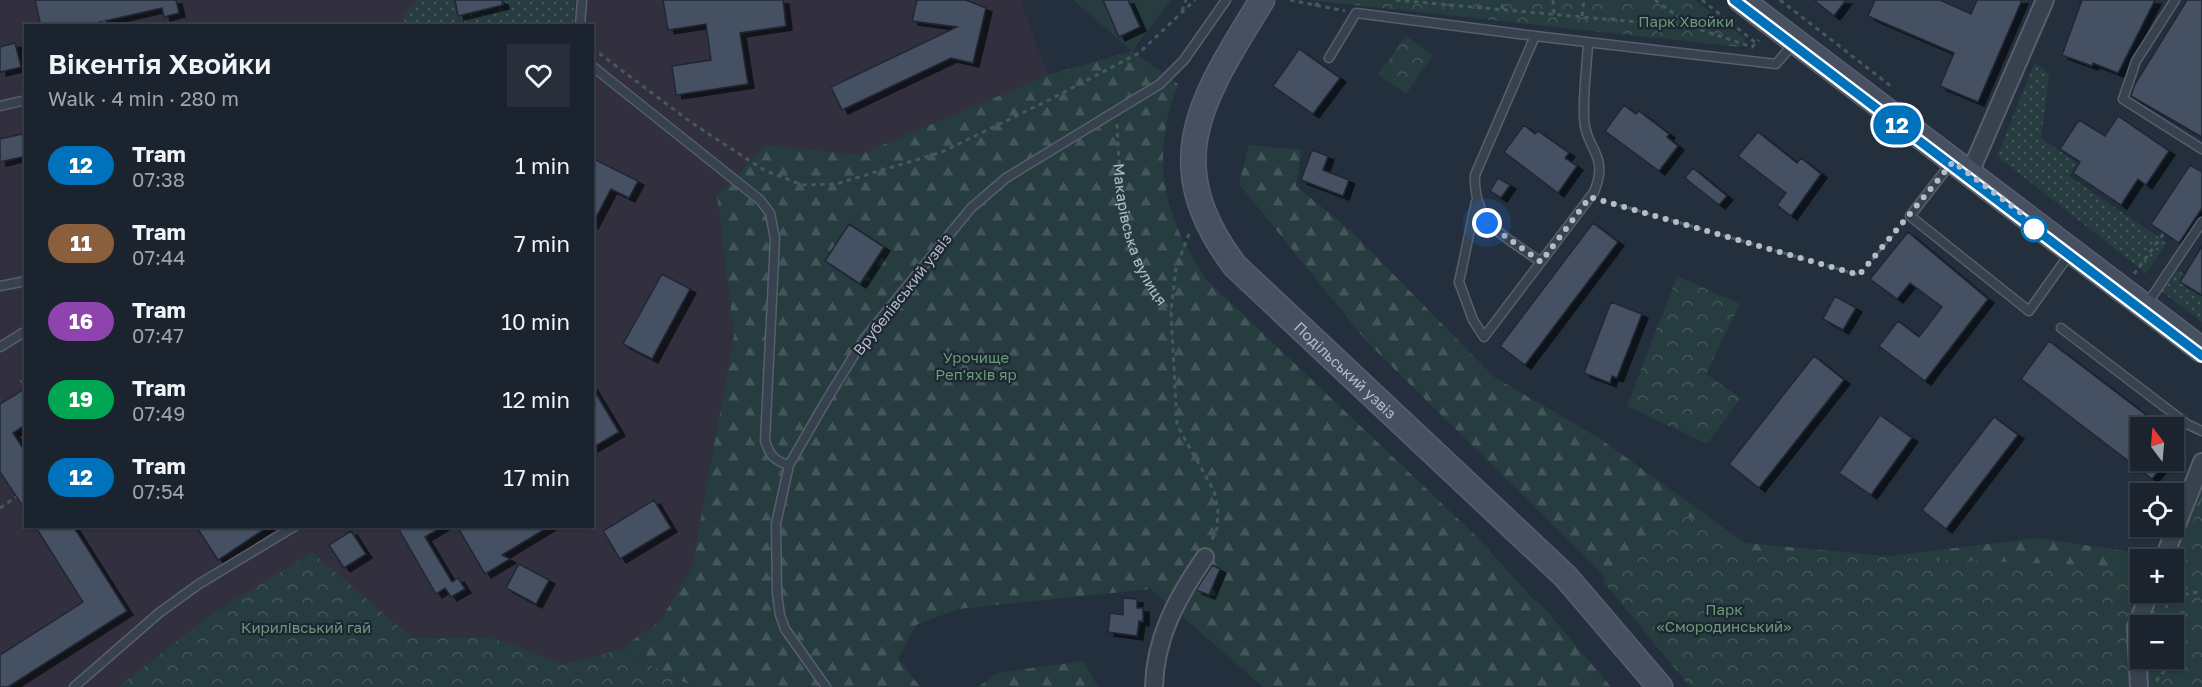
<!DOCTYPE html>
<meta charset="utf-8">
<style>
body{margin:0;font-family:"Golos Text",sans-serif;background:#282f3a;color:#f1f3f6;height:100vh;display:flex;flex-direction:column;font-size:22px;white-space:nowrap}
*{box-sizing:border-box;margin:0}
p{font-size:20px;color:#a0a4aa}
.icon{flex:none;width:33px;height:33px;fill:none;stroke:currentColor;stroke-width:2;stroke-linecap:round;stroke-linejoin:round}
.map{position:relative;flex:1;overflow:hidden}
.details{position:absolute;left:24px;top:24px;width:570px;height:504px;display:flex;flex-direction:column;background:#1b232e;border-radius:0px;box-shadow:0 2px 4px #0004,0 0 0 2px #39404a}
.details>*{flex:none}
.badge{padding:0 12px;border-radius:20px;font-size:21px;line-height:39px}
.needle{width:39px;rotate:344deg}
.controls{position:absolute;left:2130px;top:417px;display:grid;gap:12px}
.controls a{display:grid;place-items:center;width:54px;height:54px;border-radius:0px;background:#1b232e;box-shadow:0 2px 4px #0004,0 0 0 2px #39404a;font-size:30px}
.you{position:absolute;width:30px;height:30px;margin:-15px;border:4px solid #fff;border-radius:50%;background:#1a73e8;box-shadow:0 0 0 9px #1a73e833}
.map>.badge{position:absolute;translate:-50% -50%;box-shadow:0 0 0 3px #fff}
.round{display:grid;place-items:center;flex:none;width:63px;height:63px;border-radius:0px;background:#282f3a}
.head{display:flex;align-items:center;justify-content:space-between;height:102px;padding:0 24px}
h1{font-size:28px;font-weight:600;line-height:45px}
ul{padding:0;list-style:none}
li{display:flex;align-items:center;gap:18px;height:78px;padding:0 24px}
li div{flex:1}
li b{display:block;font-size:22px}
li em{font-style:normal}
li .badge{min-width:66px;font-weight:700;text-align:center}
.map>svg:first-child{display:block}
.medical{fill:#32303f;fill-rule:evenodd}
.grass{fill:url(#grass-dots)}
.forest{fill:url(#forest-firs);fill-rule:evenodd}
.park{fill:url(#park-crowns);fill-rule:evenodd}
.pitch{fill:#263c3f}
.building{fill:#455162;stroke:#1f2835;stroke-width:1.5;filter:url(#shadow)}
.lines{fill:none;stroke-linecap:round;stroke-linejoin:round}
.lane-casing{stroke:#565f6c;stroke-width:11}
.street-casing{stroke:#565f6c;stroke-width:20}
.secondary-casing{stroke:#565f6c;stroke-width:27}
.path{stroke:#44595c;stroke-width:3;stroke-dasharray:4.5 4.5;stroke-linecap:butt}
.lane{stroke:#38414e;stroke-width:8}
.street{stroke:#38414e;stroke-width:16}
.secondary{stroke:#465061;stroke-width:24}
.tram{stroke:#5a6575;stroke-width:1.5}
.line-casing{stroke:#fff;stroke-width:14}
.line{stroke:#0072bc;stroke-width:9}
.walk{stroke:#b4bcc9;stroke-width:6;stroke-dasharray:0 10.8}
.stop-dot{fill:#fff;stroke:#0072bc;stroke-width:3}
.labels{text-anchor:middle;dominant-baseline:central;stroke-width:4.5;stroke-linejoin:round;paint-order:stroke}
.park-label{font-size:15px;fill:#6b9a76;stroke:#1d2633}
.street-label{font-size:15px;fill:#b4bcc9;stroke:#1d2633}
</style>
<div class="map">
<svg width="2202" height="687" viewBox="0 0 2202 687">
<defs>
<pattern id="grass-dots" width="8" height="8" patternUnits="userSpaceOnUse" patternTransform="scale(1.5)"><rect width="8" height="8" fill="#263c3f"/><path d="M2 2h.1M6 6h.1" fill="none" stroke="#435659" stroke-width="1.8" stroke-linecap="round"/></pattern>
<pattern id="forest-firs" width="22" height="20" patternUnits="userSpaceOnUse" patternTransform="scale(1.5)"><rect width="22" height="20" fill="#263c3f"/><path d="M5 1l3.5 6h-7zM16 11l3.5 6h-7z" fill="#435659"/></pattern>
<pattern id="park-crowns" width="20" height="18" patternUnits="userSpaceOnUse" patternTransform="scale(1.5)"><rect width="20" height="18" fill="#263c3f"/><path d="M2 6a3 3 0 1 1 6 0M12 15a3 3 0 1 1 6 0" fill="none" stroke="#435659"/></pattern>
<filter id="shadow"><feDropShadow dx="6" dy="4" stdDeviation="0" flood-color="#0009"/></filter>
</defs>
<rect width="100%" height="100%" fill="#242f3e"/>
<path class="medical" d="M0 0H1020L1048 75 859 156 766 145 717 196 734 336 692 566 661 620 619 650 564 664 492 638H412L312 553 210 615 118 687H0ZM26 26H592V526H26Z"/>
<path class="grass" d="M417 0H575L573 25 471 26 463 20 440 25H406L402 16Z
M2035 62 2049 75 2041 138 2078 164 2069 176 2167 243 2146 273 1997 156Z
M2177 270 2202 285V322L2161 291Z"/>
<path class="forest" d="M1132 51 1178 84C1150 158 1162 216 1207 280L1476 536 1532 598 1540 603 1611 687H1263L1151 589 958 609 916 625 898 658 920 687H694L619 650 661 620 692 566 734 336 717 196 766 145 859 155 1048 75Z
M1249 145 1302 150 1296 186 1351 231 1494 377 1599 438 1745 543 1888 556 2038 538 2171 558 2202 488V687H1701L1594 565 1368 343 1239 184ZM2140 560H2174V592H2140ZM2140 626H2174V658H2140Z
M1083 661 1098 687H978L997 673Z"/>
<path class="park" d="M1309 0H1695L1744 38 1745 42 1739 47Z
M1406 36 1433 55 1406 94 1378 74Z
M1677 276 1740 304 1706 374 1741 398 1707 444 1627 406Z
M2202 499V687H1690L1603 581 1681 512 1747 552 2140 567V592H2174V568ZM2140 626H2174V658H2140Z
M312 552 412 638H492L564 664 619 650 694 687H118L210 615Z"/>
<path class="pitch" d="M1073 0H1171L1132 51Z"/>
<path class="building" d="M35 0H176L179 13 164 17 162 8 83 26H41Z
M455 0H502L503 5 458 16Z
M663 0H783L786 26 740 33 748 84 676 95 672 66 711 60 706 24 668 30Z
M917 0H966L986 8 973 63 951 58 842 110 831 87 957 27 912 21Z
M1103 0H1128L1140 27 1119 37Z
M1814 0H1846L1834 16Z
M1875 0H1940L1971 14 1977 0H2022L1978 102 1940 86 1954 53 1868 16Z
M2082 0H2155L2118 73 2093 63 2092 66 2062 55Z
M2187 0H2202V137L2131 96 2135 84Z
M15 43 21 67 0 72V47Z
M1299 49 1340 78 1313 114 1273 86Z
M1624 105 1636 114 1639 111 1669 134 1667 137 1678 146 1659 171 1605 131Z
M2118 116 2169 151 2146 185 2138 179 2121 205 2073 173 2080 162 2060 149 2079 120 2105 136Z
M1524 125 1535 134 1538 131 1569 153 1565 158 1577 166 1558 193 1504 152Z
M1758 132 1797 163 1801 158 1821 174 1791 216 1777 205 1786 193 1738 156Z
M22 134 26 156 0 162V139Z
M1312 150 1328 156 1323 170 1349 180 1343 196 1301 180Z
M592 158 638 181 629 198 611 189 592 225Z
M2190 165 2202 172V208L2179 243 2151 224Z
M1693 168 1727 196 1719 205 1685 178Z
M1498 178 1510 185 1501 198 1490 191Z
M1593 223 1618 242 1525 365 1500 346Z
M849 224 884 247 860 284 825 261Z
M1908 232 1988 299 1925 381 1879 346 1898 321 1919 337 1942 307 1910 283 1897 299 1870 279Z
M2202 246V295L2180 282Z
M662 274 690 289 652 359 623 344Z
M1835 296 1856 308 1843 330 1823 319Z
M1611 302 1642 314 1617 378 1612 376 1610 383 1584 373Z
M2049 341 2163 428H2140V460H2167L2152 479 2021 379Z
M1814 356 1844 380 1759 488 1729 464Z
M592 387 619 432 592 448Z
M26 388V424L13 433 26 453V511L0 472V404Z
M1880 415 1912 438 1871 495 1839 473Z
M1994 417 2018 435 1946 529 1922 510Z
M654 500 671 528 620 559 603 531Z
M35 526H73L127 611 8 687H0V655L83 602Z
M196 526H269L218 560Z
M397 526H443L425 537 452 582 458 578 465 589 451 597 445 588 436 594Z
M457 526H550L502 555 510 559 485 574Z
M351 531 366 554 344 568 329 545Z
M519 564 549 580 536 604 506 588Z
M1212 565 1220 569 1209 595 1196 590Z
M1123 598 1137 599V608H1143V622L1139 621 1137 636 1108 632 1110 613 1123 615Z"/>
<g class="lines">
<g class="lane-casing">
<path id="lane" d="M2175 0 2136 61 2123 99 2202 149
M580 26 582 0
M1535 36 1475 175C1473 224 1505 236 1541 262
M1329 58 1356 13 1535 36 1776 64 1794 43
M592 66 760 200 770 213 775 239 765 441C770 455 774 461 789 465
M0 106 26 100
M1952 162 1910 216 2029 311 2071 252
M1476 202 1459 282 1473 320 1484 337 1594 192C1610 154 1585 150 1584 117 1583 92 1587 66 1588 42
M0 286 26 281
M2147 304 2202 222
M2061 328 2187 424 2202 431
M0 347 26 331
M74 687 159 613 199 584 295 526
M826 687 785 629 780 615 777 594 776 524 789 465 826 401 864 339 971 208 1006 178 1160 84 1184 60 1226 0"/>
</g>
<g class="street-casing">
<path id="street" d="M1969 175 2045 0
M2163 560 2202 462
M1154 687C1155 637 1177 598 1205 557
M2139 687 2136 627 2150 592"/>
</g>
<g class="secondary-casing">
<g id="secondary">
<path id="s2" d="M1262 0C1203 97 1156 161 1235 266L1566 577 1660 687"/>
<path d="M1741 0 2202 350"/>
</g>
</g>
<g class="path">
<path d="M1290 0 1345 11"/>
<path d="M1396 0 1692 27 1752 47 1759 40"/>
<path d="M1553 0 1554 14"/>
<path d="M1655 0 1691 26"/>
<path d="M1702 0 1756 43"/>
<path d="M1780 0 1892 87"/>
<path d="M1315 6 1321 0"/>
<path d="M1502 9 1503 0"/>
<path d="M1182 11 1186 0"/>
<path d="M1582 16 1584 0"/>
<path d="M104 21 105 26"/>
<path d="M592 48 692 123 764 170 802 185 836 184 942 152 1049 100 1139 53 1195 0"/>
<path id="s1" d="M1117 124C1120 190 1124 259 1171 311"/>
<path d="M1602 200 1859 275 1903 224"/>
<path d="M1189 234 1176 268 1171 311 1177 425 1214 491 1218 509 1217 528 1211 542"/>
<path d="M2134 274 2164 233"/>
<path d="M21 380 26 387"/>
<path d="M0 508 16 497"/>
<path d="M2163 626 2168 598 2202 591"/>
<path d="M2156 681 2166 669V658"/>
</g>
<use href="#lane" class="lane"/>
<use href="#street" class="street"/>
<use href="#secondary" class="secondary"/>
<path class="tram" d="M1733 0 2202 356
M1972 172 2008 199"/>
</g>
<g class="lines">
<g class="line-casing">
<path id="line" d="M1734 0 2202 356"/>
</g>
<use href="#line" class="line"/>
<path class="walk" d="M1487 223 1541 262 1590 197 1859 275 1953 162 2037 225 2034 229"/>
</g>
<circle class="stop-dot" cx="2034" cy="229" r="12"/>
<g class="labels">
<g class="park-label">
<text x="1686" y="21">Парк Хвойки</text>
<text x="976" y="357">Урочище<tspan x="976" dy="17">Реп'яхів яр</tspan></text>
<text x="1724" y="609">Парк<tspan x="1724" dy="17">«Смородинський»</tspan></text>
<text x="306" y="627">Кирилівський гай</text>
</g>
<g class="street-label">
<text stroke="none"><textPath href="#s1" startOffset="114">Макарівська вулиця</textPath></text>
<text transform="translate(902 294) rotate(-52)">Врубелівський узвіз</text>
<text stroke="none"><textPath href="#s2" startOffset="444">Подільський узвіз</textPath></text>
</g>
</g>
</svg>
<div class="controls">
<a><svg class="needle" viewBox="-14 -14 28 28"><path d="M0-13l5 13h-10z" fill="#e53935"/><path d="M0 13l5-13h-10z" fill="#a0a4aa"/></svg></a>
<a><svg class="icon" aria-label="locate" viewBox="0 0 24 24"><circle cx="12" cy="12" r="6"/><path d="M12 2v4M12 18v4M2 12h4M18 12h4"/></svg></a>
<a>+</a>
<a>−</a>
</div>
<div class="you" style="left:1487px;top:223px"></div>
<b class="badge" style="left:1897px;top:125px;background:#0072bc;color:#fff">12</b>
<section class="details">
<div class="head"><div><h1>Вікентія Хвойки</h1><p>Walk · 4 min · 280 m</p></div><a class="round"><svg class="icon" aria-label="heart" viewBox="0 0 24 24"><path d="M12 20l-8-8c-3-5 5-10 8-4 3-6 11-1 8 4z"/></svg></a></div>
<ul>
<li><span class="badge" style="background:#0072bc;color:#fff">12</span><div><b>Tram</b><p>07:38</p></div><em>1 min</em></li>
<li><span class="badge" style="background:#8b5e3c;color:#fff">11</span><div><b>Tram</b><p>07:44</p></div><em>7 min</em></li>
<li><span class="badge" style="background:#8e44ad;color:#fff">16</span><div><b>Tram</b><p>07:47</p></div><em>10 min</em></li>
<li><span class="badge" style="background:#00a651;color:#fff">19</span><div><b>Tram</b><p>07:49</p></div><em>12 min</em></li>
<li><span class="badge" style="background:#0072bc;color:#fff">12</span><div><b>Tram</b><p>07:54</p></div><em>17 min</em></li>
</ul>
</section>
</div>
